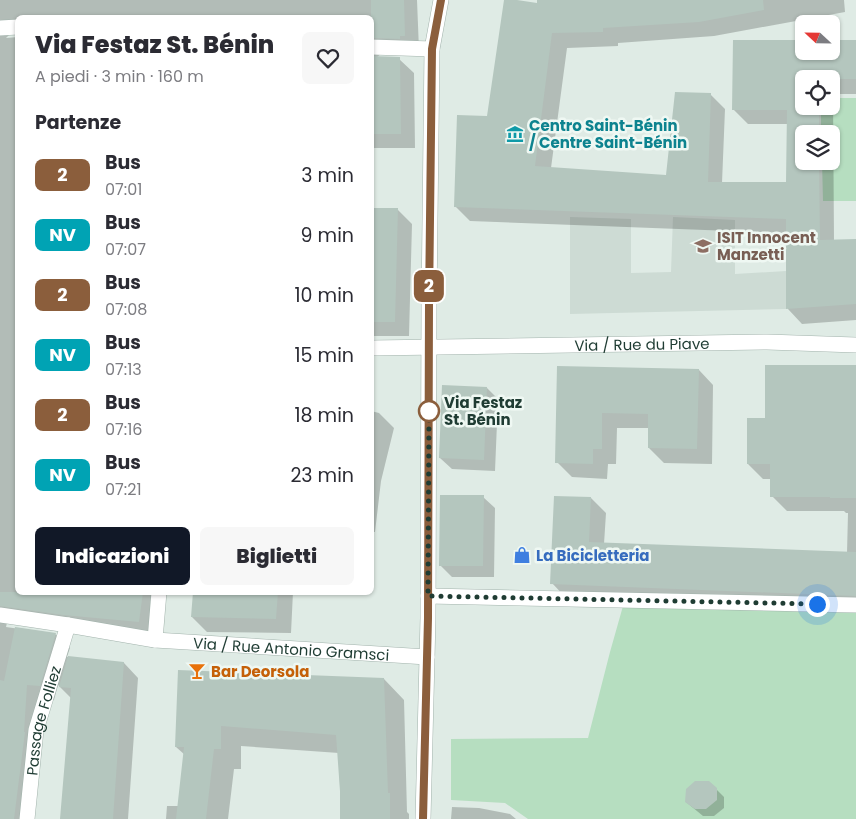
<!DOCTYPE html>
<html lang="it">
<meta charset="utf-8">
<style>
body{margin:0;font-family:Poppins,sans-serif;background:#f7f7f7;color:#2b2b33;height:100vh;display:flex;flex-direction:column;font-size:19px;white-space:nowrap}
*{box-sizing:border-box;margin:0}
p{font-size:16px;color:#7c7c81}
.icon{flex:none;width:28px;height:28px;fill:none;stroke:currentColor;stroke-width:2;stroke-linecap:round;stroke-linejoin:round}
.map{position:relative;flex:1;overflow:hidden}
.details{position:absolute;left:15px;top:15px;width:359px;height:580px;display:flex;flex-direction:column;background:#fff;border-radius:8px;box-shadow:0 1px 4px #0004}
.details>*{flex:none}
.badge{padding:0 10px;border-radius:8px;font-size:18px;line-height:32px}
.needle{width:32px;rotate:292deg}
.controls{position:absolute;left:795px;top:15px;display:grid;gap:10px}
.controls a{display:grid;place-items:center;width:45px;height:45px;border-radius:8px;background:#fff;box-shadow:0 1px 4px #0004;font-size:25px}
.you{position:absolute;width:25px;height:25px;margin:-12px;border:4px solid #fff;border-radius:50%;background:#1a73e8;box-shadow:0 0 0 8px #1a73e833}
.map>.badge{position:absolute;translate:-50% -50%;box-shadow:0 0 0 2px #fff}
h2{padding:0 20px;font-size:19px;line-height:45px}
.round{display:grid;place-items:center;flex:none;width:52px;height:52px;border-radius:8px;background:#f7f7f7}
.overview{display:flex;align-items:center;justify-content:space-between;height:85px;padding:0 20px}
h1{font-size:24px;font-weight:800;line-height:38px}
.action{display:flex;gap:10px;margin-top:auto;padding:10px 20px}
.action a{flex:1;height:58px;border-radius:8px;background:#111827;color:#fff;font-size:20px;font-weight:800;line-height:58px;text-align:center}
.action a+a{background:#f7f7f7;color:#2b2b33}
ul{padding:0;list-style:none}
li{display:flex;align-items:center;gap:15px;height:60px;padding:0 20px}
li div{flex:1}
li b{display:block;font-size:19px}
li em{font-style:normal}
li .badge{min-width:55px;font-weight:700;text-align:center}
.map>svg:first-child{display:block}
.built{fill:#cddbd4}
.green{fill:#b6dec0}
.shadow{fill:#0003;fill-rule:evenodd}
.building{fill:#b4c6be}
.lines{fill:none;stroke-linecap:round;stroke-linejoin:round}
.pedestrian-casing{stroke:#a2b3ac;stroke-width:16}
.minor-casing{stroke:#a2b3ac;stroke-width:16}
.pedestrian{stroke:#fff;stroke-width:15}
.minor{stroke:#fff;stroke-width:15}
.line-casing{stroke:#fff;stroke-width:11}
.line{stroke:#8b5e3c;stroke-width:8}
.walk{stroke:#1f3c33;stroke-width:5;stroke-dasharray:0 9}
.stop-dot{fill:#fff;stroke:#8b5e3c;stroke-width:2.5}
.labels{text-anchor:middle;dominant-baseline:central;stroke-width:5;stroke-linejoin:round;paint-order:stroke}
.culture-label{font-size:15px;font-weight:bold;fill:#0d838f;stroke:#eff8f3;text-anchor:start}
.education-label{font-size:15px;font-weight:bold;fill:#785e54;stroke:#eff8f3;text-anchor:start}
.street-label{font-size:15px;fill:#1f3c33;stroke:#eff8f3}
.stop-label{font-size:15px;font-weight:bold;fill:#1f3c33;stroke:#eff8f3;text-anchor:start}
.shop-label{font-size:15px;font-weight:bold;fill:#366cbe;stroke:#eff8f3;text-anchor:start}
.food-label{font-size:15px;font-weight:bold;fill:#c56008;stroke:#eff8f3;text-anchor:start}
</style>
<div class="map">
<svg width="856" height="819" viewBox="0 0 856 819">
<rect width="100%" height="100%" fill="#dfebe5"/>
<path class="built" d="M570 217 631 219V273L671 272 673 217 735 220V274L786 271V309L570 314Z"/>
<path class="green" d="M831 98H856V201H823L822 161H831V134H821V106H831Z
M623 606 856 613V819H528L505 803 451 800V739L588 738 610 652Z"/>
<path class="shadow" d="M0 0H417L419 50 382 53 376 58 399 59 414 73 415 148H371V18H18V33L9 35 6 38 18 37V592H159L153 636 7 623 6 627 55 634 70 648 67 657 124 663 138 678 128 819H61L71 698 58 685 54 700 41 698 30 819H0Z
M506 0 538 5V0H844L845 12 714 36 618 43V46L567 48 551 168 667 177 710 94 725 109 722 183 787 184 788 124H748L733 109 804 51H831L856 41V94H833L834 241H856V320L802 324 788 309 787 233 470 221 455 206 488 118ZM804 79H831V106H804ZM804 134H831V161H804Z
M371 209 398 210 412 224 409 336H371Z
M856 366V609L566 598 552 583 591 498 606 513 604 544 847 553 848 513H846L844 511H787L772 496V479H763L748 464 766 419Z
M559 367 699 370 713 385 712 464 664 463 649 448V428H617L616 464H608L607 479 572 477 557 462Z
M487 388 498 399 495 471 452 469 440 458Z
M371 411 379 413 394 428 381 481 375 532H371Z
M483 497 495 508 494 577H452L440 565Z
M194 592H293L291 633 207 632 192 617Z
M180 671 384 679 404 700 407 812 409 814V819H341L339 753 241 746V769H234L228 819H166L167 806H179L185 755 176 747Z
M716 789 724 797V808L714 816H703L686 802Z
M452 807 479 808 510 814 516 819H451Z"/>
<path class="building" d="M371 0H404L405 36H400V39L371 38Z
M504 0H517L537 3V0H763L764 10 699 22 603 28V32L552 33 535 166 666 175 675 92 711 93 708 182H786L787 110H732L733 40H804V51H831V40H856V79H804V106H819V134H804V161H819L820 240 856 239V304L786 309V219L454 207 457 115 487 116Z
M371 56 400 57 401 134H371Z
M371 208H398L395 322H371Z
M765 365H856V498H830V497H770V464H747V418H765Z
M557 366 699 369 697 449 648 448V414L602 413V449H593V464L555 463Z
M442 385 487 387 484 460 439 458Z
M440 495H484L483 566H439Z
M554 496 591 497 589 542 856 552V596L550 584Z
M0 592H143L139 622 63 615 0 606Z
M193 592H278L276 619 191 617Z
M15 627 56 633 40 686 27 685 24 732H25L14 819H0V680L4 681Z
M68 656 124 662 113 819H60L71 688 59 687Z
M178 670 384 678 388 793H390V819H340V791L336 735 221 726V749H214L206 819H176L184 747H175Z
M695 781H709L717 788V800L706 809H695L685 802 686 789Z"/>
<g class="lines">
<g class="pedestrian-casing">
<path id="pedestrian" d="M0 28 18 27
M0 615 68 625"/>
</g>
<g class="minor-casing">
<g id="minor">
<path d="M371 47 432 49"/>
<path id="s1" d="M371 348 767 342 856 345"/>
<path d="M428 596 856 605"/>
<path d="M155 640 159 592"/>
<path id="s2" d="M27 819 36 730 68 625 155 640 427 657"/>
<path d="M423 819 428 618 429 304 432 49 441 0"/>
</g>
</g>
<use href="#pedestrian" class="pedestrian"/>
<use href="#minor" class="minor"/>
</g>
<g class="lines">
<g class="line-casing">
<path id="line" d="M423 819 428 618 429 304 432 49 441 0"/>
</g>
<use href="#line" class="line"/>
<path class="walk" d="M429 411 428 596 817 604"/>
</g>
<defs>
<g id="museum-bare" transform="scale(1.35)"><path d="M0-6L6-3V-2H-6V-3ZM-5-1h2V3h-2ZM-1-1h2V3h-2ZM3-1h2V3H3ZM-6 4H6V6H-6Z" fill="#0f9aa8" stroke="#eff8f3" stroke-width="2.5" paint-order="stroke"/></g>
<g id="school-bare" transform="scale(1.35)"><path d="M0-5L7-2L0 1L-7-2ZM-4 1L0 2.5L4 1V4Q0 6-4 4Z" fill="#8d6e63" stroke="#eff8f3" stroke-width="2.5" paint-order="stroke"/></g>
<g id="shop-bare" transform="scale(1.35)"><path d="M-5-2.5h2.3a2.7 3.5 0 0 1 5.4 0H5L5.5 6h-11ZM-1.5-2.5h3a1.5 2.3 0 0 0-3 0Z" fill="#3f7fe0" stroke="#eff8f3" stroke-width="2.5" paint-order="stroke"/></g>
<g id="bar-bare" transform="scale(1.35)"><path d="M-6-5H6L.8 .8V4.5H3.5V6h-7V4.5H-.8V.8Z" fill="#e8710a" stroke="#eff8f3" stroke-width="2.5" paint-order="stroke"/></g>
</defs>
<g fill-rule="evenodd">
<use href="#museum-bare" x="515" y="134"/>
<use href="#school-bare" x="703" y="246"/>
<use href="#shop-bare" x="522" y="555"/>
<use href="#bar-bare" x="197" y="671"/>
</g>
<circle class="stop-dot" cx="429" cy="411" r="10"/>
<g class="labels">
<g class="culture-label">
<text x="529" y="125">Centro Saint-Bénin<tspan x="529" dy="17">/ Centre Saint-Bénin</tspan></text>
</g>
<g class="education-label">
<text x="717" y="237">ISIT Innocent<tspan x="717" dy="17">Manzetti</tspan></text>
</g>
<g class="street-label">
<text stroke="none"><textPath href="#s1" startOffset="271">Via / Rue du Piave</textPath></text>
<text stroke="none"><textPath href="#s2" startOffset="424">Via / Rue Antonio Gramsci</textPath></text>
<text stroke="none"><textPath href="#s2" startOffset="100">Passage Folliez</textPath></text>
</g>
<g class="stop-label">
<text x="444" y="402">Via Festaz<tspan x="444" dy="17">St. Bénin</tspan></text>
</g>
<g class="shop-label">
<text x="536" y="555">La Bicicletteria</text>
</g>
<g class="food-label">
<text x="211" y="671">Bar Deorsola</text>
</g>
</g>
</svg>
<div class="controls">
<a><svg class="needle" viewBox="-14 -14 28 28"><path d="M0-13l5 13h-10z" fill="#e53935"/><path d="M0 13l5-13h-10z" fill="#7c7c81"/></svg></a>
<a><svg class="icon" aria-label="locate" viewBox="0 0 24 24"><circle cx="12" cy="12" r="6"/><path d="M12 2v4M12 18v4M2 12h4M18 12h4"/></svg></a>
<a><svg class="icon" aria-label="layers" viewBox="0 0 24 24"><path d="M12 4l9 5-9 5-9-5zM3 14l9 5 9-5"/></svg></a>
</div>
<div class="you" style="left:817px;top:604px"></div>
<b class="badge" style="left:429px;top:286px;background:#8b5e3c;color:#fff">2</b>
<section class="details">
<div class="overview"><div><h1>Via Festaz St. Bénin</h1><p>A piedi · 3 min · 160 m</p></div><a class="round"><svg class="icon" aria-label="heart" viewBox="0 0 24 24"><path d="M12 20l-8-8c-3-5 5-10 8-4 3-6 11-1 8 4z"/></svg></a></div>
<h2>Partenze</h2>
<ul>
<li><span class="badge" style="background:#8b5e3c;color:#fff">2</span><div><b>Bus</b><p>07:01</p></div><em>3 min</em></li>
<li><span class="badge" style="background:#00a3b4;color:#fff">NV</span><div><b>Bus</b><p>07:07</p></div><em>9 min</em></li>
<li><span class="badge" style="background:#8b5e3c;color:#fff">2</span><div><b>Bus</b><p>07:08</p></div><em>10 min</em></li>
<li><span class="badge" style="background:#00a3b4;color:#fff">NV</span><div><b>Bus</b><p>07:13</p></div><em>15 min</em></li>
<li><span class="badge" style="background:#8b5e3c;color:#fff">2</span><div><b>Bus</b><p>07:16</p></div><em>18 min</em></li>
<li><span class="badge" style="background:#00a3b4;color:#fff">NV</span><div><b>Bus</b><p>07:21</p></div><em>23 min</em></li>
</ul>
<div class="action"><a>Indicazioni</a><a>Biglietti</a></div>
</section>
</div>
